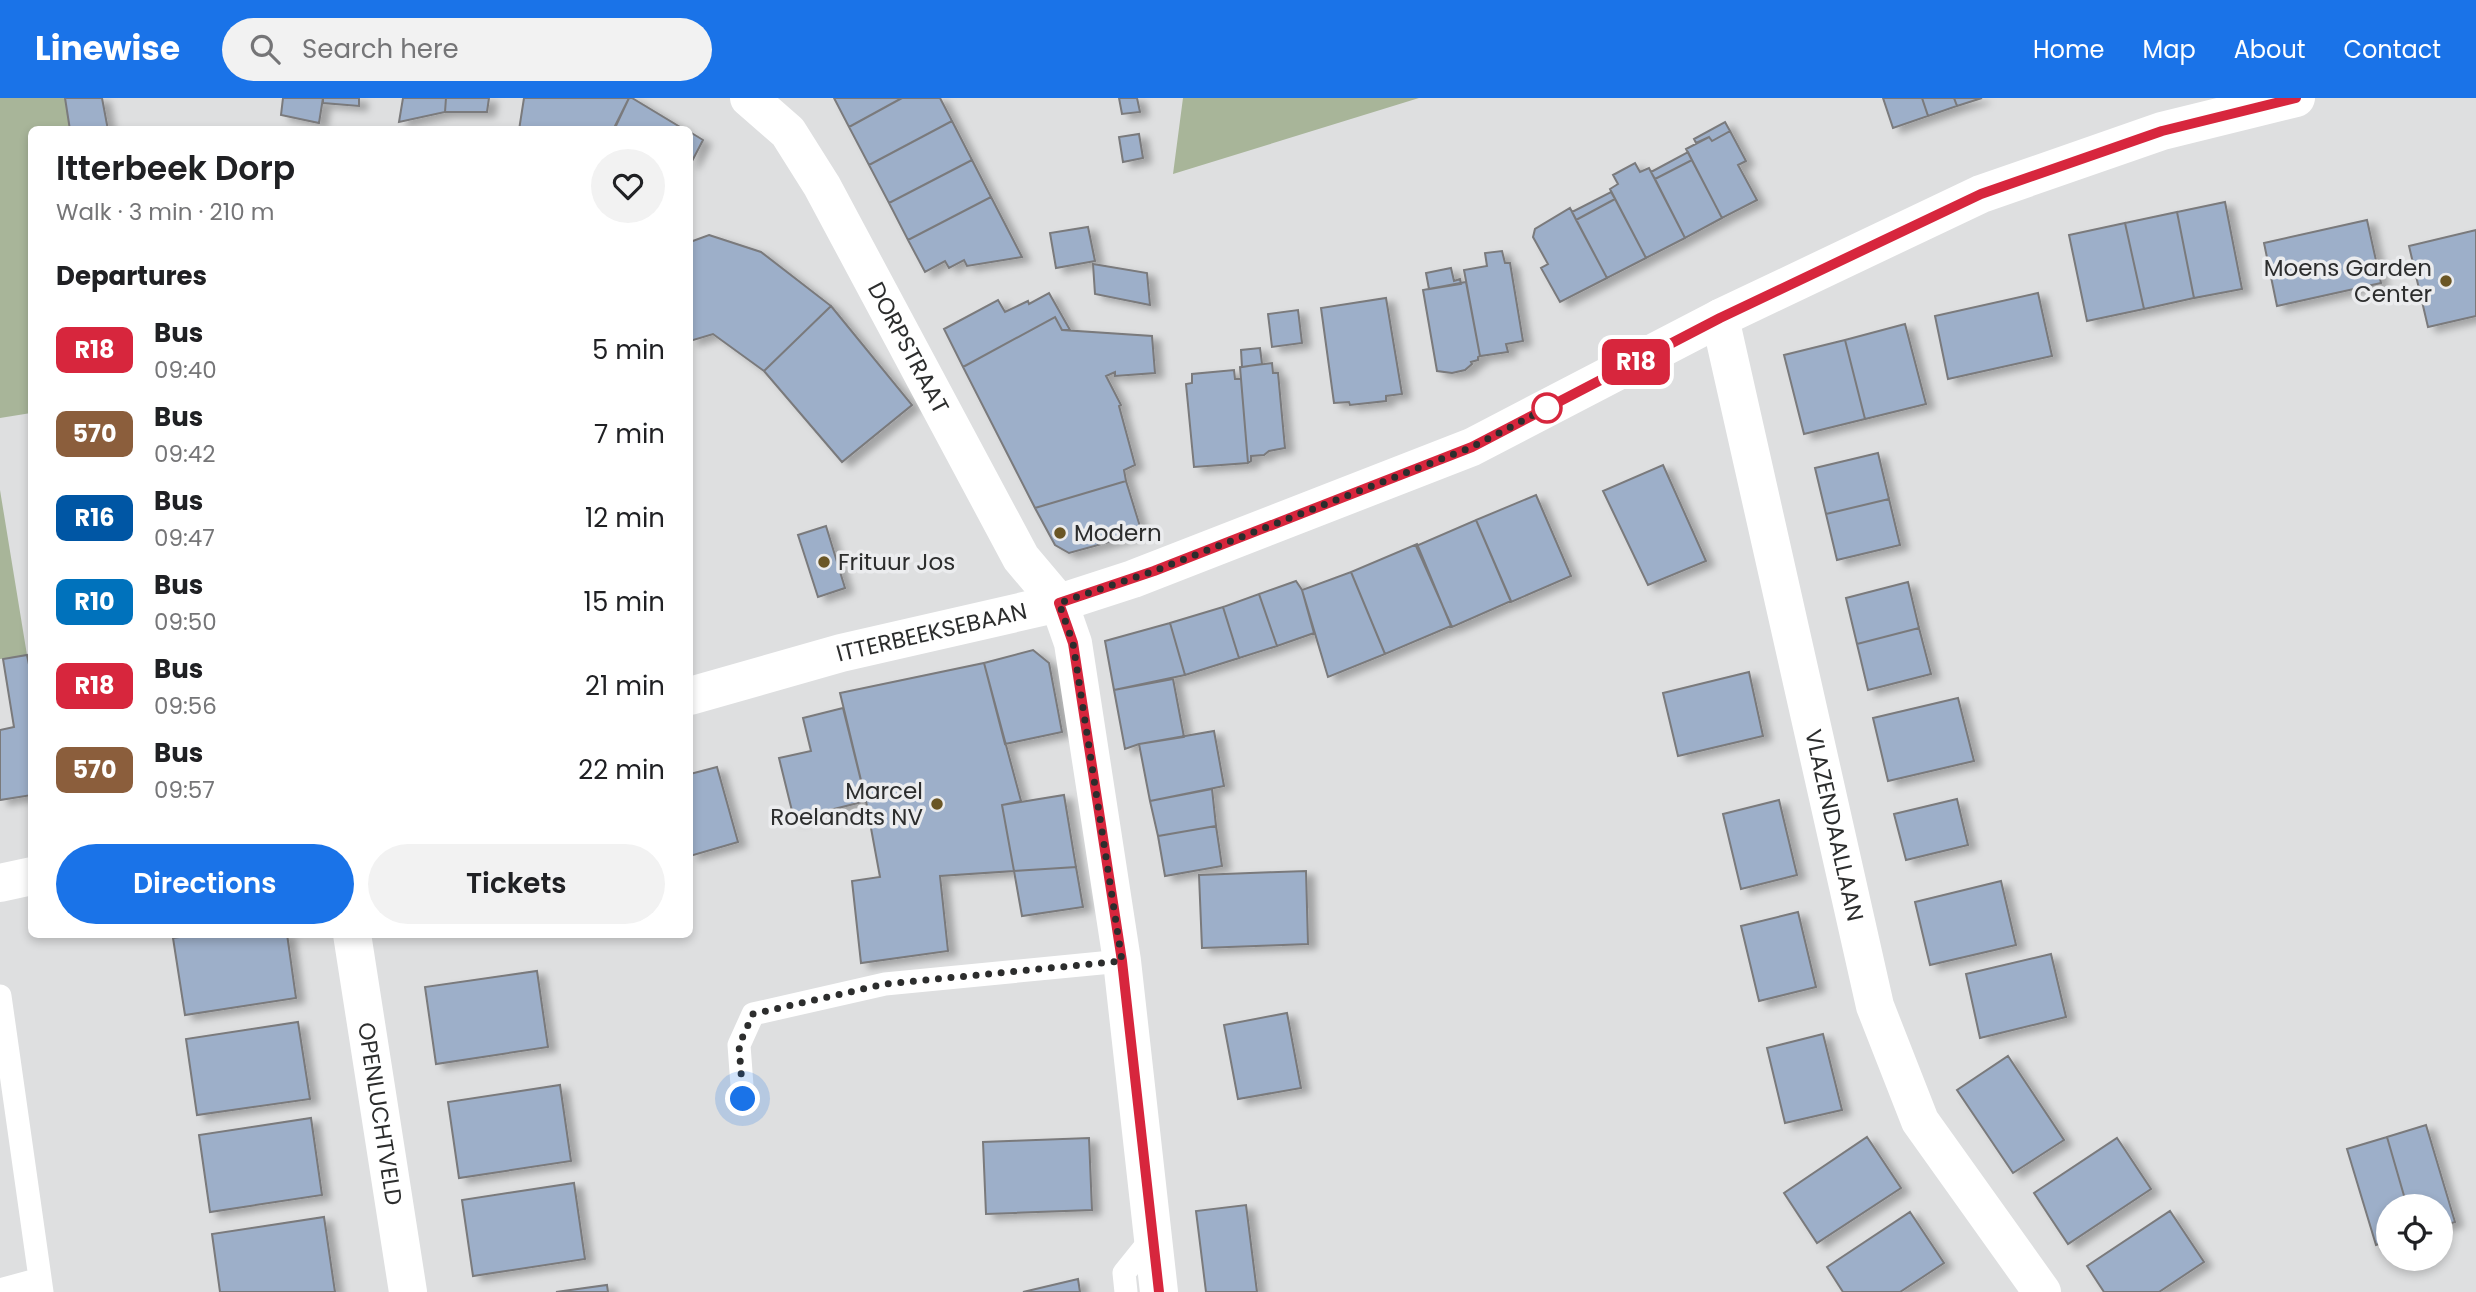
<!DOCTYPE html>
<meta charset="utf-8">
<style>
body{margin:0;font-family:Poppins,sans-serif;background:#f2f2f2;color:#202124;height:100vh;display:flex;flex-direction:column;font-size:26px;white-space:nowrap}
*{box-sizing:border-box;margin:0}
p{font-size:23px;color:#757577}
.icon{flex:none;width:38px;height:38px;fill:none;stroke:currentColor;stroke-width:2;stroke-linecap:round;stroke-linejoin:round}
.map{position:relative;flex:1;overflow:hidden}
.drawer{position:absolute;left:28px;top:28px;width:665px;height:812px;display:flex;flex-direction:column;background:#fff;border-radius:10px;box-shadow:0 4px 10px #0003}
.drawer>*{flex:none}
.badge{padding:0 14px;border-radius:10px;font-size:24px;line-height:46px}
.tools{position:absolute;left:2376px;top:1096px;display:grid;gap:14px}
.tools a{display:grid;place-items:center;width:77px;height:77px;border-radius:50%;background:#fff;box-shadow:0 4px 10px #0003;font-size:35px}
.you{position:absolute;width:35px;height:35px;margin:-18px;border:5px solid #fff;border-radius:50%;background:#1a73e8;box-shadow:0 0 0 10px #1a73e833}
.map>.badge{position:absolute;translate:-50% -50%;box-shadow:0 0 0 4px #fff}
h2{padding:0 28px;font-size:26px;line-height:63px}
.round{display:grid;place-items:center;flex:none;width:74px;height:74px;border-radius:37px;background:#f2f2f2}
.summary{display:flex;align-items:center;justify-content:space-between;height:119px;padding:0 28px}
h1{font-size:33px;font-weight:600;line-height:52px}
.primary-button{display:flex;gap:14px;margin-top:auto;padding:14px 28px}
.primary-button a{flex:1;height:80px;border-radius:42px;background:#1a73e8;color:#fff;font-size:28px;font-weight:600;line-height:80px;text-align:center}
.primary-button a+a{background:#f2f2f2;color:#202124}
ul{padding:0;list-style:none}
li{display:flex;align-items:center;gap:21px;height:84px;padding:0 28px}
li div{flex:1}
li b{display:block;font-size:26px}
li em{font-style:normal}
li .badge{min-width:77px;font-weight:700;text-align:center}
header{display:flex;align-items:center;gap:42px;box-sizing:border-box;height:98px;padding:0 35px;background:#1a73e8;color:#fff}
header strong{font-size:33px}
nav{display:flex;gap:38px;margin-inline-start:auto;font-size:24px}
.search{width:490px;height:63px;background:#f2f2f2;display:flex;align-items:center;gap:18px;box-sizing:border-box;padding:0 24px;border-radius:38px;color:#757577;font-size:26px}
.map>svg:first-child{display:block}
.green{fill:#a8b599}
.building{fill:#9dafc9;stroke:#7a7a7c;stroke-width:2;filter:url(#shadow)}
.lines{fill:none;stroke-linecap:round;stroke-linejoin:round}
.lane{stroke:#fff;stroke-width:23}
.street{stroke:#fff;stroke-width:38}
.secondary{stroke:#fff;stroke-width:38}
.line-casing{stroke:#fff;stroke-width:16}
.line{stroke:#d7263d;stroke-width:10}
.walk{stroke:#2c2d2d;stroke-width:7;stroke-dasharray:0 12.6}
.poi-dot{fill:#6a5625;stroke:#ebecee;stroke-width:2.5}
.stop-dot{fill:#fff;stroke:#d7263d;stroke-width:3.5}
.labels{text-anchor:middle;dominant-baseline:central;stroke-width:7;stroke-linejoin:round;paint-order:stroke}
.poi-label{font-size:23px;fill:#2c2d2d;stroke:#ebecee;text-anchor:end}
.street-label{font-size:23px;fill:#2c2d2d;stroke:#ebecee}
</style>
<header>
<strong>Linewise</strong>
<div class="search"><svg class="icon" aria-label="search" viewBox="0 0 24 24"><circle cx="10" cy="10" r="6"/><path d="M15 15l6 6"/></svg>Search here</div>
<nav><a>Home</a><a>Map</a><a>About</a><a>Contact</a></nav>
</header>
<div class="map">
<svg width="2476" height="1194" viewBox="0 0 2476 1194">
<defs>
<filter id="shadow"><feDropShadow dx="8" dy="4.5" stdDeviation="3.5" flood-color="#0004"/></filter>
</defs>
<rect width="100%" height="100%" fill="#dedfe0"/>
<path class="green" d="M0 0H102L108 31 32 32 31 315 0 320Z
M1183 0H1419L1173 76Z
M0 392 27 557 0 561Z"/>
<path class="building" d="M65 0H102L108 32H70Z
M283 0H323L319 25 281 17Z
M323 0H359V8L323 5Z
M403 0H446L445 14 399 24Z
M446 0H489L487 14H445Z
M524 0H629L613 32H519Z
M629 0H632L685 32H614Z
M834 0H902L849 29Z
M902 0H940L952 23 869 67 849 29Z
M1119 0H1137L1140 14 1122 16Z
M1883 0H1922L1928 18 1893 30Z
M1922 0H1954L1957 8 1928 18Z
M1954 0H1982L1957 8Z
M952 23 972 62 889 105 869 67Z
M1725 24 1730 33 1712 43 1709 39 1696 45 1694 41Z
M1730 33 1746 63 1738 67 1757 102 1722 120 1686 51 1709 39 1712 43Z
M690 34 703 42 690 67Z
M1139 36 1143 60 1123 64 1119 39Z
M1688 54 1692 62 1655 81 1651 74Z
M972 62 991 99 908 142 889 105Z
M1692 62 1722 120 1685 140 1655 81Z
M1635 65 1640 74 1649 70 1685 140 1646 160 1610 91 1618 86 1613 77Z
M1611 94 1615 101 1576 122 1572 114Z
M991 99 1022 159 967 168 964 162 949 170 945 163 925 174 908 142Z
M1615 101 1646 160 1607 180 1576 122Z
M2225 104 2242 191 2194 200 2177 114Z
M1570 110 1607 180 1560 204 1541 170 1548 166 1533 139 1535 131Z
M2177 114 2194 200 2144 211 2125 125Z
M2367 122 2381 185 2277 208 2264 145Z
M2125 125 2144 211 2087 223 2069 137Z
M1088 129 1095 163 1056 170 1050 135Z
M2476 132V218L2428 229 2409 148Z
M709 137 761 154 831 208 764 273 713 236 690 243V144Z
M1502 153 1505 165H1510L1523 243 1506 246 1508 254 1480 258 1464 172 1487 168 1485 155Z
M1093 166 1147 175 1150 207 1095 196Z
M1451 170 1454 183 1460 181 1461 186 1429 191 1426 175Z
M1466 184 1480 258 1478 259V262L1471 264 1472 266 1465 272 1452 275 1437 273 1423 192Z
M1049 195 1070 232H1062L1055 219 963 269 944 231 998 202 1005 214 1028 203 1029 206Z
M2038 195 2052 258 1948 281 1935 218Z
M1386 200 1402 296 1386 298V303L1350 307 1349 304 1334 305 1321 210Z
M831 208 912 307 842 364 764 273Z
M1298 212 1302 245 1272 249 1268 216Z
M1055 219 1062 232 1152 238 1155 275 1115 278V274L1106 278 1121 307 1119 308 1135 367 1124 372 1126 383 1035 410 963 269Z
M1905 226 1926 306 1865 321 1845 242Z
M1845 242 1865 321 1804 336 1784 257Z
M1260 250 1262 266 1242 269 1241 252Z
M1272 265 1273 275H1278L1285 350 1269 353 1264 357 1251 358V363L1248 365 1240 269Z
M1234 272 1235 281H1241L1248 365 1194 369 1186 286 1192 285V276Z
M1878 355 1889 401 1826 416 1815 370Z
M1663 367 1706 463 1648 487 1603 393Z
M1126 383 1142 435 1069 455 1055 447 1035 410Z
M1536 397 1571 478 1511 504 1476 422Z
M1889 401 1900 447 1837 462 1826 416Z
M1476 422 1511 503 1452 529 1416 448Z
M826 428 845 490 818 499 798 437Z
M1417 446 1451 528 1385 556 1351 474Z
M1351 474 1385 556 1328 579 1302 492Z
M1296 483 1302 492 1314 535 1277 548 1259 496Z
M1908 484 1919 530 1857 546 1846 500Z
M1259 496 1277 548 1239 560 1223 509Z
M1223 509 1239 560 1185 577 1170 525Z
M1170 525 1185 577 1114 592 1105 543Z
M1919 530 1931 576 1868 592 1857 546Z
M1033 552 1049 565 1062 634 1005 646 984 565Z
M27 557 32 581V697L0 702V632L14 629 3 561Z
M984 565 1021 703 1002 707 1014 773 940 778 948 853 861 865 852 783 880 779 866 703 840 595Z
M1749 574 1763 638 1678 658 1663 595Z
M1173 581 1184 639 1139 646 1125 651 1114 592Z
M1958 600 1974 663 1888 683 1873 620Z
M843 610 866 703 794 721 779 660 811 653 803 620Z
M1214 633 1224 688 1150 703 1139 646Z
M717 669 738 744 690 758V676Z
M1212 691 1216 728 1158 738 1150 703Z
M1064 697 1076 769 1014 773 1002 707Z
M1957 701 1968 747 1906 762 1894 716Z
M1779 702 1797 777 1741 791 1723 716Z
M1216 728 1222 768 1165 778 1158 738Z
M1076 769 1083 809 1022 818 1014 773Z
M1306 773 1308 846 1202 850 1199 777Z
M2001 783 2016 847 1930 867 1915 804Z
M1798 814 1816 889 1759 903 1741 828Z
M199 836H287L296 900 185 917 173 840Z
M2051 856 2066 919 1980 940 1966 876Z
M537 873 548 949 436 966 425 889Z
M1287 915 1301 990 1238 1001 1224 927Z
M298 924 310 1001 197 1017 186 941Z
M1823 936 1842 1012 1785 1025 1767 950Z
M2008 958 2064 1042 2013 1075 1957 992Z
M560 987 571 1063 459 1080 448 1004Z
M311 1020 322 1097 210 1114 199 1037Z
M2426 1027 2455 1124 2441 1128V1108H2407L2387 1039Z
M1867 1039 1901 1090 1817 1145 1784 1095Z
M2387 1039 2407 1108H2389V1143L2376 1147 2347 1051Z
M1089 1040 1092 1112 986 1116 983 1044Z
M2117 1040 2151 1091 2068 1146 2034 1095Z
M574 1085 585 1161 473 1178 462 1102Z
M1246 1107 1257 1194H1206L1196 1113Z
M2170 1113 2204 1164 2159 1194H2104L2087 1168Z
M1910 1114 1944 1165 1900 1194H1843L1827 1169Z
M324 1119 335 1194H220L212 1136Z
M1078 1181 1080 1194H1023Z
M607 1187 608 1194H556Z"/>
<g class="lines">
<path class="lane" d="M0 898 42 1194
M743 1001 739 947 753 916 885 886 1122 863
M0 1192 40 1181
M1126 1194 1124 1175 1153 1139"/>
<g class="street">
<path id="s1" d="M749 0 788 34 822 88 1021 460 1059 505"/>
<path id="s2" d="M1720 220 1875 908 1920 1023 2042 1194"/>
<path id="s3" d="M352 836 408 1194"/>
</g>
<g class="secondary">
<path d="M1059 505 1073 545 1122 863 1159 1194"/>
<path id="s4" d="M690 598 841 555 1059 505 1133 481 1472 349 1720 220 1981 96 2162 33 2296 0"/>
<path d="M0 785 32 778"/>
</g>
</g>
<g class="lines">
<g class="line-casing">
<path id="line" d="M1159 1194 1122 863 1073 545 1059 505 1154 473 1472 349 1720 220 1981 96 2162 33 2296 0"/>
</g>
<use href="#line" class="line"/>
<path class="walk" d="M743 1001 739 947 753 916 885 886 1122 863 1073 545 1059 505 1154 473 1472 349 1547 310"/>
</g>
<g class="poi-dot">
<circle cx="2446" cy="183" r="7"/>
<circle cx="1060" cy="435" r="7"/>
<circle cx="824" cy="464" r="7"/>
<circle cx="937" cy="706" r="7"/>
</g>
<circle class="stop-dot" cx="1547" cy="310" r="14"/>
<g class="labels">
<g class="poi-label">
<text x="2432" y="170">Moens Garden<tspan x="2432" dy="26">Center</tspan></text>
<text x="1074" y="435" text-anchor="start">Modern</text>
<text x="838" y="464" text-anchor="start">Frituur Jos</text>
<text x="923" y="693">Marcel<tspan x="923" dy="26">Roelandts NV</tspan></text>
</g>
<g class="street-label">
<text stroke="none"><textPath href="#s1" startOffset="299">DORPSTRAAT</textPath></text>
<text stroke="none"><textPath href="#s4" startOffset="250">ITTERBEEKSEBAAN</textPath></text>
<text stroke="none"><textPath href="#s2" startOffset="520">VLAZENDAALLAAN</textPath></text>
<text stroke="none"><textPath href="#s3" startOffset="182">OPENLUCHTVELD</textPath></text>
</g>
</g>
</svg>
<div class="tools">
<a><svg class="icon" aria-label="locate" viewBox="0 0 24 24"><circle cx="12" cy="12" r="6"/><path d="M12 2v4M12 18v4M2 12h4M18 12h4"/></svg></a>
</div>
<div class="you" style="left:743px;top:1001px"></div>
<b class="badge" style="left:1636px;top:264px;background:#d7263d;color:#fff">R18</b>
<section class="drawer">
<div class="summary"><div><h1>Itterbeek Dorp</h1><p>Walk · 3 min · 210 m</p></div><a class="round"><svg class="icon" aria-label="heart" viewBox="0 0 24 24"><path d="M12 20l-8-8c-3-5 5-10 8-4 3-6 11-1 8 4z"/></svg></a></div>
<h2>Departures</h2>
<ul>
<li><span class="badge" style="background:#d7263d;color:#fff">R18</span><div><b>Bus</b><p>09:40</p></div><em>5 min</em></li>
<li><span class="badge" style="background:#8b5e3c;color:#fff">570</span><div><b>Bus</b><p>09:42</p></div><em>7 min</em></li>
<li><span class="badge" style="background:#0056a4;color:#fff">R16</span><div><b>Bus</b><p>09:47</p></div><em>12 min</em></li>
<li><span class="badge" style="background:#0072bc;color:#fff">R10</span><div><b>Bus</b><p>09:50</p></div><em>15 min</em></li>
<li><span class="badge" style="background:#d7263d;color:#fff">R18</span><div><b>Bus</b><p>09:56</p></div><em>21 min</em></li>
<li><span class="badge" style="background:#8b5e3c;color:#fff">570</span><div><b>Bus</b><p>09:57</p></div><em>22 min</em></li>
</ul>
<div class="primary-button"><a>Directions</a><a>Tickets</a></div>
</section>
</div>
